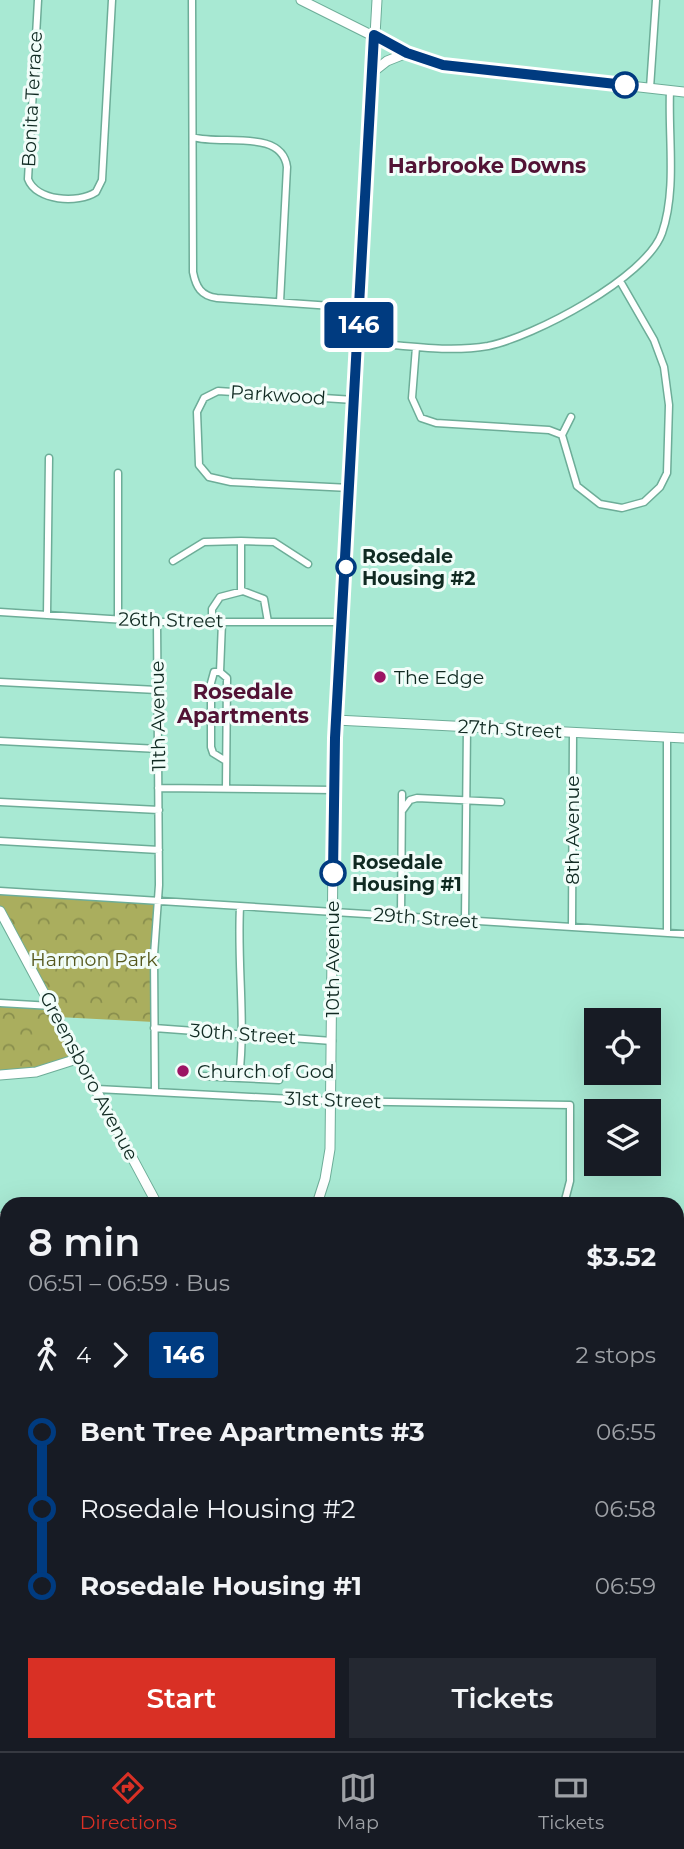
<!DOCTYPE html>
<meta charset="utf-8">
<style>
body{margin:0;font-family:Montserrat,sans-serif;background:#242831;color:#f1f3f6;height:100vh;display:flex;flex-direction:column;font-size:26px;white-space:nowrap}
*{box-sizing:border-box;margin:0}
p{font-size:23px;color:#9ea1a6}
.icon{flex:none;width:38px;height:38px;fill:none;stroke:currentColor;stroke-width:2;stroke-linecap:round;stroke-linejoin:round}
.map{position:relative;flex:1;overflow:hidden}
.drawer{position:absolute;left:0px;top:1197px;width:684px;height:555px;display:flex;flex-direction:column;background:#171b24;border-radius:21px 21px 0 0;box-shadow:0 7px 28px #0002}
.drawer>*{flex:none}
.badge{padding:0 14px;border-radius:5px;font-size:24px;line-height:46px}
.buttons{position:absolute;left:584px;top:1008px;display:grid;gap:14px}
.buttons a{display:grid;place-items:center;width:77px;height:77px;border-radius:0px;background:#171b24;box-shadow:0 7px 28px #0002;font-size:35px}
.map>.badge{position:absolute;translate:-50% -50%;box-shadow:0 0 0 4px #fff}
.legs{display:flex;align-items:center;gap:10px;height:77px;padding:0 28px;font-size:23px}
.legs p{margin-inline-start:auto}
.summary{display:flex;align-items:center;justify-content:space-between;height:119px;padding:0 28px}
h1{font-size:38px;font-weight:600;line-height:52px}
.button{display:flex;gap:14px;margin-top:auto;padding:14px 28px}
.button a{flex:1;height:80px;border-radius:0px;background:#d93025;color:#fff;font-size:28px;font-weight:600;line-height:80px;text-align:center}
.button a+a{background:#242831;color:#f1f3f6}
ul{padding:0 28px;list-style:none}
li{display:flex;align-items:center;gap:24px;height:77px;font-size:26px}
li i{display:grid;place-items:center;width:10px;height:100%;margin:0 9px;background:currentColor}
li i::after{content:'';width:18px;height:18px;margin:-9px;border:5px solid;border-radius:50%;background:#171b24}
li p{margin-inline-start:auto}
li:first-child i{background:linear-gradient(#0000 50%,currentColor 0)}
li:last-child i{background:linear-gradient(currentColor 50%,#0000 0)}
.tabs{display:flex;justify-content:space-around;align-items:center;height:98px;border-top:2px solid #363941;background:#171b24;font-size:19px;color:#9ea1a6}
.tabs a{display:grid;justify-items:center;gap:4px}
.tabs .on{color:#d93025}
.map>svg:first-child{display:block}
.park{fill:url(#park-crowns)}
.lines{fill:none;stroke-linecap:round;stroke-linejoin:round}
.street-casing{stroke:#6dad98;stroke-width:9}
.secondary-casing{stroke:#6dad98;stroke-width:11}
.highway-casing{stroke:#6dad98;stroke-width:15}
.street{stroke:#fff;stroke-width:6}
.secondary{stroke:#fff;stroke-width:9}
.highway{stroke:#fff;stroke-width:12}
.line-1-casing{stroke:#fff;stroke-width:16}
.line-1{stroke:#003b80;stroke-width:10}
.stop-1-dot{fill:#fff;stroke:#003b80;stroke-width:3.5}
.poi-dot{fill:#9c1464;stroke:#f1fdf9;stroke-width:2.5}
.labels{text-anchor:middle;dominant-baseline:central;stroke-width:6;stroke-linejoin:round;paint-order:stroke}
.street-label{font-size:19px;fill:#102a22;stroke:#f1fdf9}
.stop-label{font-size:19px;font-weight:bold;fill:#102a22;stroke:#f1fdf9;text-anchor:start}
.poi-label{font-size:19px;fill:#102a22;stroke:#f1fdf9;text-anchor:start}
.park-label{font-size:19px;fill:#55581d;stroke:#f1fdf9}
.neighbourhood-label{font-size:21px;font-weight:bold;fill:#521335;stroke:#f1fdf9}
</style>
<div class="map">
<svg width="684" height="1751" viewBox="0 0 684 1751">
<defs>
<pattern id="park-crowns" width="20" height="18" patternUnits="userSpaceOnUse" patternTransform="scale(1.75)"><rect width="20" height="18" fill="#aaae5e"/><path d="M2 6a3 3 0 1 1 6 0M12 15a3 3 0 1 1 6 0" fill="none" stroke="#898e4d"/></pattern>
</defs>
<rect width="100%" height="100%" fill="#a8e9d3"/>
<path class="park" d="M0 892 157 901 154 1022 58 1017 80 1058 36 1072 0 1075V1003L51 1006 0 911Z"/>
<g class="lines">
<g class="street-casing">
<path id="street" d="M38 0 28 179C36 201 78 204 96 192L102 180 112 0
M192 0 193 272C196 287 201 296 217 298L360 308
M650 88 656 0
M193 137C220 146 282 128 287 167L280 302
M382 344C416 347 453 352 488 346 533 337 646 278 662 233 677 190 668 136 670 91
M416 347 412 398 421 418 436 423 549 430 562 435 577 486 600 504 622 508 644 502 660 487 667 473 669 405 664 367 654 340 620 281
M562 435 571 417
M118 473V620
M350 488 231 482 209 477 199 465 197 412 204 398 218 391 354 400
M173 561 204 542 241 541 274 542 308 564
M241 591V541
M0 612 157 622H342
M47 615 49 458
M212 622V609L220 597 243 591 264 599 268 622
M222 622 220 672 227 678 226 788
M220 672H214L211 683V747L213 753 226 761
M0 682 157 690
M667 737V933
M0 741 159 749
M158 788 334 790
M0 802 159 810
M402 811 410 800 417 798 501 802
M0 841 159 850
M0 891 684 934
M401 915 402 794
M465 920 467 727
M572 927 573 733
M0 1003 52 1006
M154 1028 332 1041
M202 1076 239 1078C246 1020 237 965 240 907
M239 1078 279 1080
M97 1089 331 1101 570 1105V1181L564 1204
M155 1091 154 955 159 885 157 622
M0 1216 7 1217
M677 1490 684 1483
M0 1517 7 1516
M677 1723 684 1713
M191 1745V1751
M637 1745 638 1751
M421 1751 440 1745"/>
</g>
<g class="secondary-casing">
<path id="secondary" d="M301 0 407 53 443 65 684 92
M373 72 387 61 407 53
M336 720 684 738
M0 911 157 1204
M0 1075 36 1072 80 1058
M317 1204 325 1179 330 1149 334 759 377 0
M677 1366 684 1359
M0 1442 7 1438
M0 1453 7 1449
M647 1745 649 1751"/>
</g>
<g class="highway-casing">
<path id="highway" d="M0 1295 7 1304
M0 1326 7 1334"/>
</g>
<use href="#street" class="street"/>
<use href="#secondary" class="secondary"/>
<use href="#highway" class="highway"/>
</g>
<g class="lines">
<g class="line-1-casing">
<path id="line-1" d="M333 873 335 738 374 35 407 53 443 65 625 85"/>
</g>
<use href="#line-1" class="line-1"/>
</g>
<g class="stop-1-dot">
<circle cx="625" cy="85" r="12"/>
<circle cx="346" cy="567" r="9"/>
<circle cx="333" cy="873" r="12"/>
</g>
<g class="poi-dot">
<circle cx="380" cy="677" r="7"/>
<circle cx="183" cy="1071" r="7"/>
</g>
<g class="labels">
<g class="street-label">
<text transform="translate(32 99) rotate(-87)">Bonita Terrace</text>
<text transform="translate(278 395) rotate(4)">Parkwood</text>
<text transform="translate(171 620) rotate(1)">26th Street</text>
<text transform="translate(158 716) rotate(-91)">11th Avenue</text>
<text transform="translate(510 729) rotate(3)">27th Street</text>
<text transform="translate(572 830) rotate(-90)">8th Avenue</text>
<text transform="translate(426 918) rotate(4)">29th Street</text>
<text transform="translate(332 959) rotate(-90)">10th Avenue</text>
<text transform="translate(243 1034) rotate(4)">30th Street</text>
<text transform="translate(89 1076) rotate(62)">Greensboro Avenue</text>
<text transform="translate(333 1100) rotate(2)">31st Street</text>
</g>
<g class="stop-label">
<text x="362" y="556">Rosedale<tspan x="362" dy="22">Housing #2</tspan></text>
<text x="352" y="862">Rosedale<tspan x="352" dy="22">Housing #1</tspan></text>
</g>
<g class="poi-label">
<text x="394" y="677">The Edge</text>
<text x="197" y="1071">Church of God</text>
</g>
<g class="park-label">
<text x="94" y="959">Harmon Park</text>
</g>
<g class="neighbourhood-label">
<text x="487" y="165">Harbrooke Downs</text>
<text x="243" y="691">Rosedale<tspan x="243" dy="24">Apartments</tspan></text>
</g>
</g>
</svg>
<div class="buttons">
<a><svg class="icon" aria-label="locate" viewBox="0 0 24 24"><circle cx="12" cy="12" r="6"/><path d="M12 2v4M12 18v4M2 12h4M18 12h4"/></svg></a>
<a><svg class="icon" aria-label="layers" viewBox="0 0 24 24"><path d="M12 4l9 5-9 5-9-5zM3 14l9 5 9-5"/></svg></a>
</div>
<b class="badge" style="left:359px;top:325px;background:#003b80;color:#fff">146</b>
<section class="drawer">
<div class="summary"><div><h1>8 min</h1><p>06:51 – 06:59 · Bus</p></div><b>$3.52</b></div>
<div class="legs"><svg class="icon" aria-label="walk" viewBox="0 0 24 24"><circle cx="13" cy="4" r="2"/><path d="M13 8l-2 6 4 7M11 14l-3 7M7 12l3-4h3l4 4"/></svg>4<svg class="icon" aria-label="forward" viewBox="0 0 24 24"><path d="M9 5l7 7-7 7"/></svg><b class="badge" style="background:#003b80;color:#fff">146</b><p>2 stops</p></div>
<ul>
<li><i style="color:#003b80"></i><b>Bent Tree Apartments #3</b><p>06:55</p></li>
<li><i style="color:#003b80"></i><span>Rosedale Housing #2</span><p>06:58</p></li>
<li><i style="color:#003b80"></i><b>Rosedale Housing #1</b><p>06:59</p></li>
</ul>
<div class="button"><a>Start</a><a>Tickets</a></div>
</section>
</div>
<nav class="tabs">
<a class="on"><svg class="icon" aria-label="directions" viewBox="0 0 24 24"><path d="M12 3l9 9-9 9-9-9zM9 14v-3h6M13 9l2 2-2 2"/></svg>Directions</a>
<a><svg class="icon" aria-label="map" viewBox="0 0 24 24"><path d="M3 6l6-2 6 2 6-2v14l-6 2-6-2-6 2zM9 4v14M15 6v14"/></svg>Map</a>
<a><svg class="icon" aria-label="tickets" viewBox="0 0 24 24"><path d="M3 7h18v10H3zM15 7v10"/></svg>Tickets</a>
</nav>
